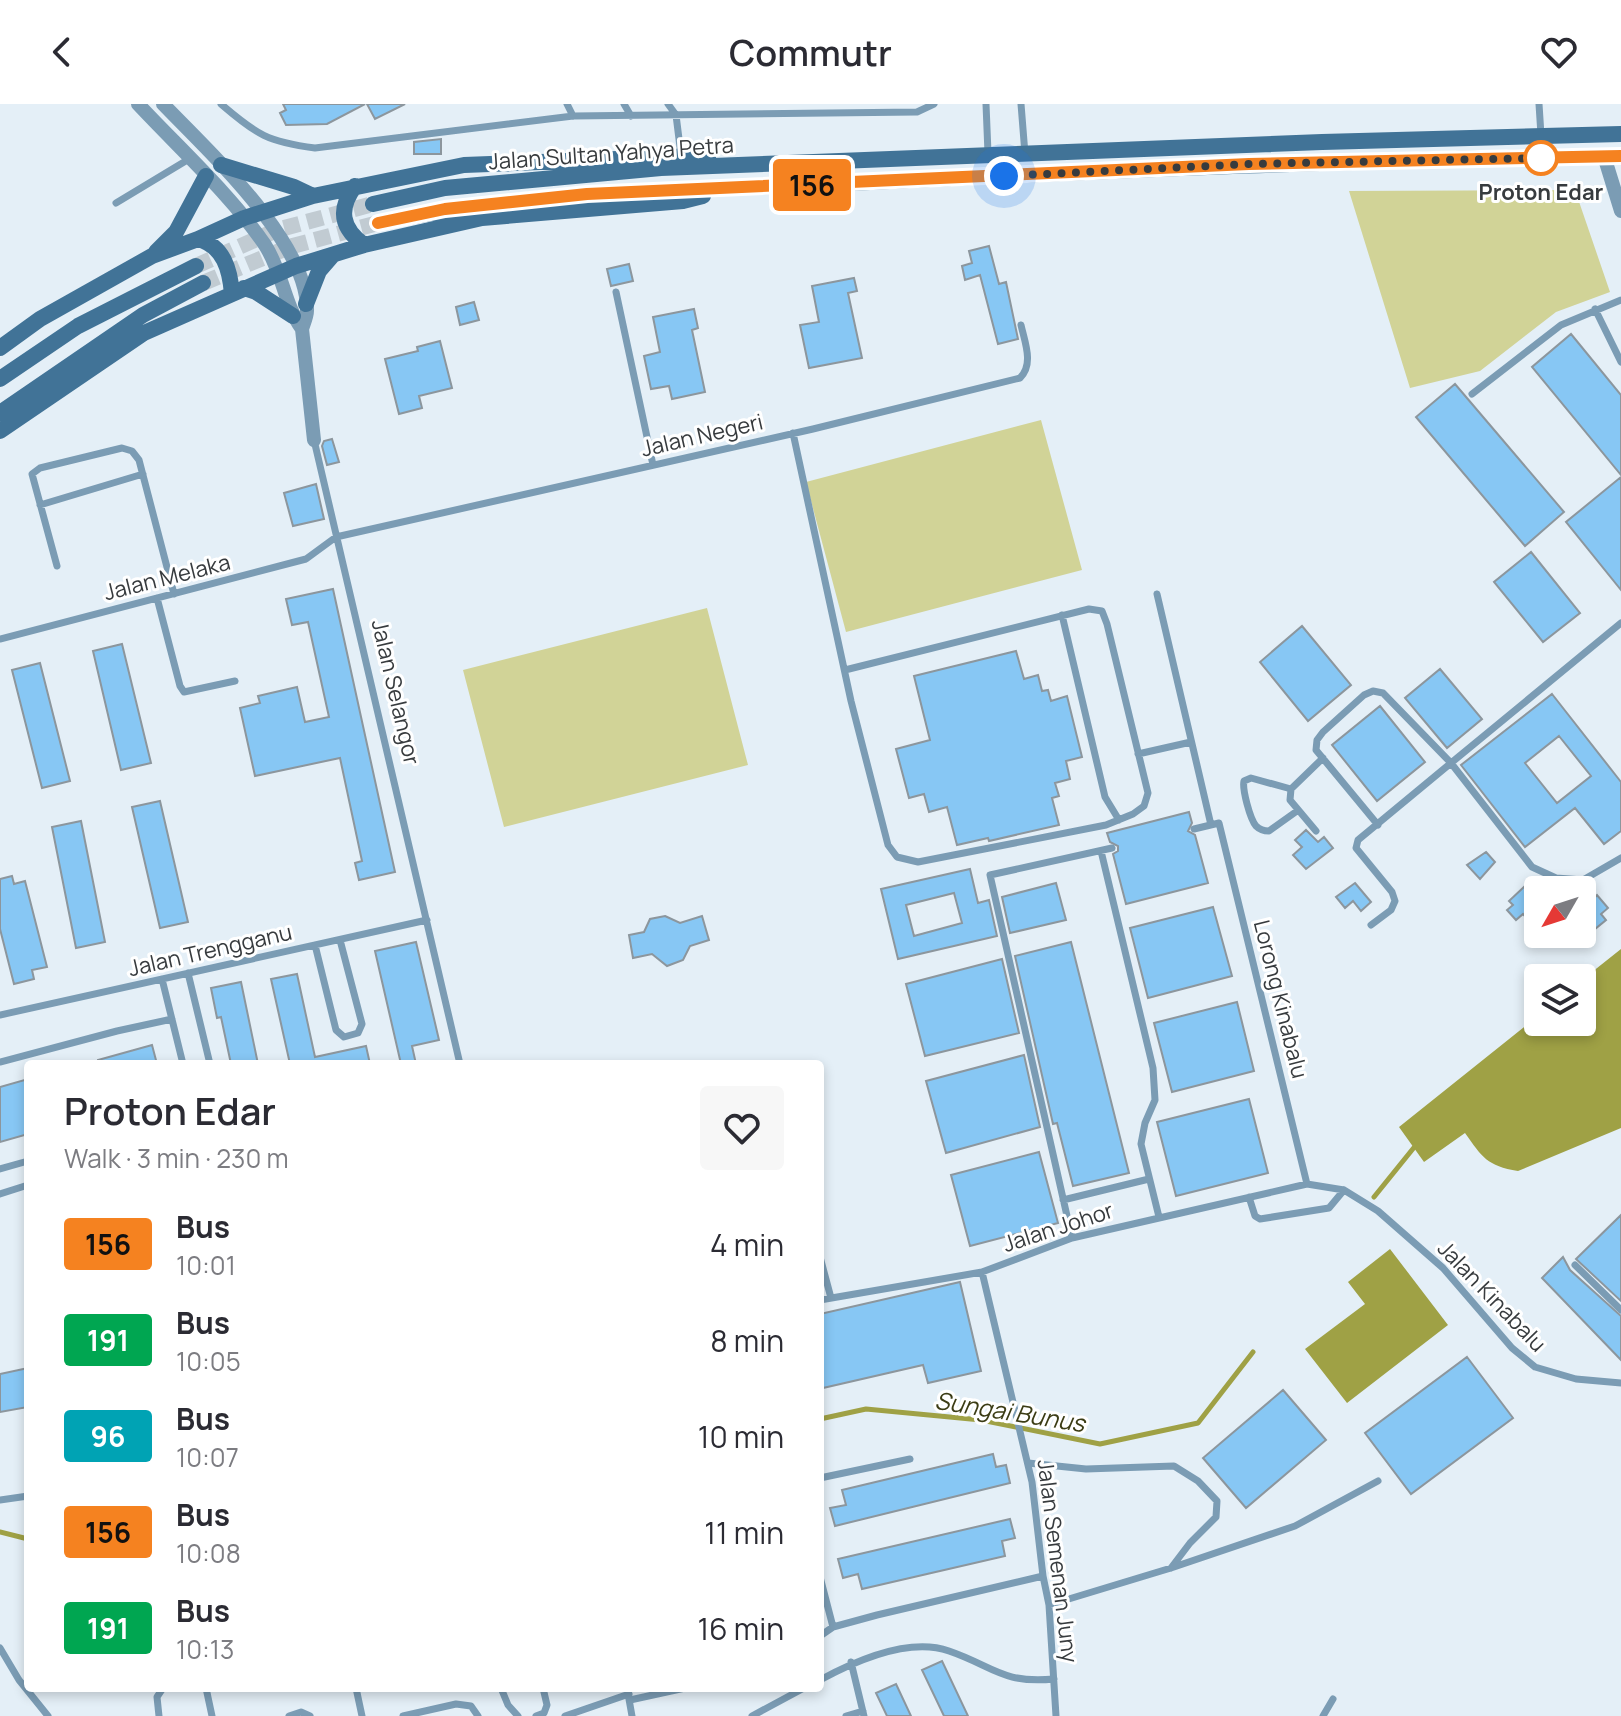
<!DOCTYPE html>
<meta charset="utf-8">
<style>
body{margin:0;font-family:Manrope,sans-serif;background:#f7f7f7;color:#2b2b33;height:100vh;display:flex;flex-direction:column;font-size:30px;white-space:nowrap}
*{box-sizing:border-box;margin:0}
p{font-size:26px;color:#7c7c81}
.icon{flex:none;width:44px;height:44px;fill:none;stroke:currentColor;stroke-width:2;stroke-linecap:round;stroke-linejoin:round}
.map{position:relative;flex:1;overflow:hidden}
.details{position:absolute;left:24px;top:956px;width:800px;height:632px;display:flex;flex-direction:column;background:#fff;border-radius:8px;box-shadow:0 4px 12px #0003}
.details>*{flex:none}
.badge{padding:0 16px;border-radius:6px;font-size:28px;line-height:52px}
.needle{width:52px;rotate:231deg}
.tools{position:absolute;left:1524px;top:772px;display:grid;gap:16px}
.tools a{display:grid;place-items:center;width:72px;height:72px;border-radius:8px;background:#fff;box-shadow:0 4px 12px #0003;font-size:40px}
.you{position:absolute;width:40px;height:40px;margin:-20px;border:6px solid #fff;border-radius:50%;background:#1a73e8;box-shadow:0 0 0 12px #1a73e833}
.map>.badge{position:absolute;translate:-50% -50%;box-shadow:0 0 0 4px #fff}
.round{display:grid;place-items:center;flex:none;width:84px;height:84px;border-radius:8px;background:#f7f7f7}
.overview{display:flex;align-items:center;justify-content:space-between;height:136px;padding:0 40px}
h1{font-size:38px;font-weight:600;line-height:60px}
ul{padding:0;list-style:none}
li{display:flex;align-items:center;gap:24px;height:96px;padding:0 40px}
li div{flex:1}
li b{display:block;font-size:30px}
li em{font-style:normal}
li .badge{min-width:88px;font-weight:700;text-align:center}
header{display:flex;justify-content:space-between;align-items:center;height:104px;padding:0 40px;background:#fff;font-size:36px;font-weight:600}
.map>svg:first-child{display:block}
.green{fill:#d1d397}
.water{fill:#9fa145}
.lines{fill:none;stroke-linecap:round;stroke-linejoin:round}
.stream{stroke:#9fa145;stroke-width:5}
.building{fill:#87c7f4;stroke:#8c969d;stroke-width:2;fill-rule:evenodd}
.secondary-tunnel{stroke:#c1cbd2;stroke-width:16;stroke-dasharray:16 8;stroke-linecap:butt}
.service{stroke:#7b9cb4;stroke-width:7}
.minor{stroke:#7b9cb4;stroke-width:14}
.secondary{stroke:#417397;stroke-width:16}
.line-casing{stroke:#fff;stroke-width:18}
.line{stroke:#f58220;stroke-width:12}
.walk{stroke:#373b3e;stroke-width:8;stroke-dasharray:0 14.4}
.stop-dot{fill:#fff;stroke:#f58220;stroke-width:4}
.labels{text-anchor:middle;dominant-baseline:central;stroke-width:6;stroke-linejoin:round;paint-order:stroke}
.street-label{font-size:22px;fill:#373b3e;stroke:#fff}
.stop-label{font-size:22px;font-weight:bold;fill:#373b3e;stroke:#fff}
.water-label{font-size:24px;font-style:italic;fill:#3b3c15;stroke:#fff}
</style>
<header><svg class="icon" aria-label="back" viewBox="0 0 24 24"><path d="M15 5l-7 7 7 7"/></svg>Commutr<svg class="icon" aria-label="heart" viewBox="0 0 24 24"><path d="M12 20l-8-8c-3-5 5-10 8-4 3-6 11-1 8 4z"/></svg></header>
<div class="map">
<svg width="1621" height="1612" viewBox="0 0 1621 1612">
<rect width="100%" height="100%" fill="#e4eff7"/>
<path class="green" d="M1575 86 1610 188 1556 208 1480 267 1410 284 1349 87Z
M1041 316 1082 466 846 528 806 378Z
M707 504 748 661 504 723 463 566Z"/>
<path class="water" d="M1621 845V1024L1518 1067C1487 1062 1482 1053 1465 1029L1424 1058 1399 1023 1538 912V918H1582V876Z
M1390 1145 1448 1221 1347 1299 1305 1245 1365 1200 1348 1178Z"/>
<g class="lines">
<path class="stream" d="M1374 1093 1416 1041
M820 1315 866 1305 981 1316 1100 1340 1198 1319 1253 1248
M0 1428 28 1435"/>
</g>
<path class="building" d="M283 0H365L327 20 286 21 280 9 286 6Z
M367 0H405L375 15Z
M441 35V50H414V38Z
M989 142 999 180 1006 178 1018 235 998 240 980 171 965 176 962 162 972 159 969 147Z
M629 160 633 177 611 182 607 165Z
M854 174 857 187 848 189 862 254 809 264 800 221 819 218 812 182Z
M474 198 479 216 460 221 456 203Z
M694 205 698 224 692 226 705 288 672 295 669 282 651 285 644 252 660 248 653 213Z
M1571 230 1621 291V371L1532 263Z
M440 237 452 284 419 292 422 304 399 310 385 255 418 247 417 243Z
M1455 280 1564 408 1525 442 1416 313Z
M332 335 339 358 327 361 322 342 324 337Z
M1621 373V486L1566 418Z
M316 380 324 415 293 422 284 389Z
M1531 448 1580 509 1543 538 1494 478Z
M333 485 395 768 359 776 355 759 362 757 340 654 255 672 240 604 260 599 258 592 297 583 305 618 329 613 308 518 292 521 286 495Z
M1302 522 1351 581 1308 617 1260 558Z
M122 540 151 659 121 666 93 547Z
M1016 547 1024 575 1038 571 1042 587 1048 586 1051 597 1067 592 1082 653 1066 657 1070 675 1055 679 1059 692 1052 694 1059 721 989 737 988 734 957 741 947 703 929 708 924 690 909 694 896 645 930 636 914 572Z
M40 559 70 677 42 684 12 566Z
M1440 565 1482 615 1447 644 1405 594Z
M1552 590 1621 678V727L1604 740 1575 704 1525 743 1461 661ZM1559 632 1591 672 1557 699 1525 659Z
M1380 602 1425 658 1377 697 1332 641Z
M160 697 188 818 160 824 132 703Z
M1189 708 1192 719 1188 727 1195 731 1208 779 1126 800 1113 750 1118 747V742L1110 738 1107 729Z
M81 717 105 838 76 844 52 723Z
M1306 726 1318 738 1324 733 1333 744 1306 765 1293 751 1302 743 1295 736Z
M1486 748 1495 758 1480 775 1467 761Z
M970 765 978 799 989 796 997 832 898 855 881 785ZM954 789 962 819 914 832 906 801Z
M12 772 14 780 25 777 47 863 32 866 34 875 14 880 0 825V775Z
M1056 779 1066 816 1010 829 1002 793Z
M1355 779 1371 798 1361 807 1353 797 1345 804 1336 793Z
M1525 782 1532 790 1538 784V826L1523 810 1516 816 1507 806 1513 801 1509 797Z
M1582 790 1590 799 1597 791 1608 804 1601 810 1606 816 1595 825 1590 819 1582 827Z
M1213 803 1232 872 1148 894 1130 824Z
M665 812 680 819 702 812 709 836 690 842 683 856 667 862 652 850 633 854 629 831 644 828 650 815Z
M416 838 439 936 412 942 416 960H401L375 847Z
M1071 838 1129 1069 1073 1082 1057 1019 1053 1020 1015 852Z
M1002 855 1019 929 925 952 906 880Z
M297 870 315 953 366 942 370 960H290L271 875Z
M241 878 258 960H231L221 913 217 914 211 884Z
M1237 898 1254 967 1172 988 1154 919Z
M152 941 157 960H98V956Z
M1024 951 1040 1023 946 1049 926 977Z
M28 975V1030L0 1038V983Z
M1249 995 1268 1069 1176 1092 1157 1018Z
M1039 1048 1058 1119 970 1142 951 1071Z
M1621 1111V1197L1576 1155Z
M1563 1153 1570 1166 1621 1212V1256L1542 1174Z
M960 1178 981 1267 928 1279 923 1261 823 1284 820 1270V1210Z
M1467 1253 1513 1314 1411 1390 1365 1329Z
M28 1264V1303L0 1308V1270Z
M1283 1286 1326 1336 1246 1404 1203 1354Z
M993 1350 996 1363 1006 1361 1010 1379 835 1422 830 1404 846 1401 842 1386Z
M1010 1415 1015 1434 1002 1437 1005 1452 862 1485 858 1470 843 1474 838 1455Z
M942 1557 968 1612H944L922 1566Z
M896 1580 911 1612H887L876 1589Z"/>
<g class="lines">
<path class="secondary-tunnel" d="M196 162 277 126 373 100
M203 179 289 143 378 119"/>
<path class="service" d="M221 0C257 31 268 38 315 44L573 12 917 8 934 0
M567 0 573 12
M624 0 631 12
M668 0 676 11 681 51
M986 0 988 49
M1021 0 1025 50
M1539 0 1541 31
M116 99 189 55
M616 188 653 361
M1595 205 1621 258
M1472 290 1561 221 1621 196
M793 329 851 597 888 741 897 753 918 758 1106 721 1133 710 1144 702 1148 689 1107 520 1102 507 1089 505 845 566
M314 336 460 960
M40 401 143 370
M57 462 32 370 40 364 122 344 132 347 139 356 174 490
M1157 490 1211 721
M157 494 180 582 184 588 235 577
M1062 511 1105 693 1119 716
M0 535 306 455 336 433 813 325 1020 274C1034 260 1025 239 1021 221
M1138 650 1191 638
M1291 685 1251 674 1244 677C1242 685 1250 715 1256 722 1260 726 1264 727 1269 727L1297 707
M1378 721 1316 646 1317 636 1323 628 1364 591 1373 587 1383 589 1451 659 1621 519
M1194 725 1219 719 1307 1080
M1316 727 1290 696 1291 685 1323 654
M1101 747 1153 964 1155 996 1145 1019 1141 1040 1159 1113
M1371 821 1391 806 1395 797 1392 788 1356 744 1358 736 1451 659 1532 763 1556 774 1583 776 1621 754
M315 841 336 926 344 933 358 929 362 920 340 836
M188 869 210 960
M162 875 183 960
M0 911 427 816
M0 958 117 927 172 915
M0 1065 28 1057
M0 1090 28 1081
M1249 1093 1255 1112 1260 1115 1329 1104 1344 1086
M1063 1096 1149 1075
M1072 1134 990 771 1112 744
M820 1153 831 1194
M1575 1161 1621 1206
M982 1168 1032 1378 1043 1472 1049 1501 1056 1612
M820 1196 982 1168 1072 1134 1307 1080 1344 1086 1378 1107 1443 1164 1512 1244 1535 1263 1576 1275 1621 1279
M1028 1359 1086 1365 1174 1362 1198 1377 1217 1397 1216 1413 1190 1439 1171 1464
M820 1374 910 1355
M0 1396 28 1392
M820 1473 833 1523
M1049 1501 1171 1464 1295 1422 1378 1377
M820 1532 833 1523 877 1511 1043 1472
M0 1544 19 1576 48 1612
M851 1558 864 1612
M820 1576C855 1557 909 1533 949 1547 993 1562 1002 1580 1054 1575
M206 1584 212 1612
M356 1584 362 1612
M501 1584 508 1601 518 1612
M627 1584 632 1612
M630 1596 685 1584
M159 1612 157 1593 163 1584
M289 1612 301 1608 310 1612
M403 1612 456 1600 471 1602 478 1612
M536 1612 544 1609 547 1601 543 1584
M565 1612 629 1590
M752 1612 804 1584
M846 1612 863 1607
M1323 1612 1333 1595"/>
<path class="minor" d="M138 0C179 44 232 92 265 141 283 169 284 200 302 225L314 336
M163 0C208 47 309 139 307 207 307 212 304 219 302 225
M1604 52 1621 107"/>
<path class="secondary" d="M221 61 294 83 313 92
M355 82C338 105 341 124 364 141
M373 100 445 84 661 64 1322 38 1621 30
M378 119C540 84 706 86 870 78 1120 66 1370 55 1621 52
M198 135C224 142 230 166 232 190
M156 148 176 128 206 72
M244 184 256 188 293 212
M306 200 319 167 332 152
M0 244 40 215 152 152 198 135 244 114 313 92 464 61 693 52 708 55
M0 275 78 222 196 162
M0 309 143 211 203 179
M0 327 144 229 296 162 364 141 482 114 683 97 703 92"/>
</g>
<g class="lines">
<g class="line-casing">
<path id="line" d="M378 119 445 105 587 90 1249 60 1621 52"/>
</g>
<use href="#line" class="line"/>
<path class="walk" d="M1004 72 1249 60 1541 54"/>
</g>
<circle class="stop-dot" cx="1541" cy="54" r="16"/>
<g class="labels">
<g class="street-label">
<text transform="translate(611 49) rotate(-4)">Jalan Sultan Yahya Petra</text>
<text transform="translate(702 331) rotate(-13)">Jalan Negeri</text>
<text transform="translate(167 473) rotate(-14)">Jalan Melaka</text>
<text transform="translate(396 588) rotate(77)">Jalan Selangor</text>
<text transform="translate(210 846) rotate(-13)">Jalan Trengganu</text>
<text transform="translate(1281 895) rotate(76)">Lorong Kinabalu</text>
<text transform="translate(1058 1123) rotate(-18)">Jalan Johor</text>
<text transform="translate(1492 1192) rotate(46)">Jalan Kinabalu</text>
<text transform="translate(1058 1457) rotate(83)">Jalan Semenan Juny</text>
</g>
<g class="stop-label">
<text x="1541" y="88">Proton Edar</text>
</g>
<g class="water-label">
<text transform="translate(1010 1307) rotate(9)">Sungai Bunus</text>
</g>
</g>
</svg>
<div class="tools">
<a><svg class="needle" viewBox="-14 -14 28 28"><path d="M0-13l5 13h-10z" fill="#e53935"/><path d="M0 13l5-13h-10z" fill="#7c7c81"/></svg></a>
<a><svg class="icon" aria-label="layers" viewBox="0 0 24 24"><path d="M12 4l9 5-9 5-9-5zM3 14l9 5 9-5"/></svg></a>
</div>
<div class="you" style="left:1004px;top:72px"></div>
<b class="badge" style="left:812px;top:81px;background:#f58220;color:#111">156</b>
<section class="details">
<div class="overview"><div><h1>Proton Edar</h1><p>Walk · 3 min · 230 m</p></div><a class="round"><svg class="icon" aria-label="heart" viewBox="0 0 24 24"><path d="M12 20l-8-8c-3-5 5-10 8-4 3-6 11-1 8 4z"/></svg></a></div>
<ul>
<li><span class="badge" style="background:#f58220;color:#111">156</span><div><b>Bus</b><p>10:01</p></div><em>4 min</em></li>
<li><span class="badge" style="background:#00a651;color:#fff">191</span><div><b>Bus</b><p>10:05</p></div><em>8 min</em></li>
<li><span class="badge" style="background:#00a3b4;color:#fff">96</span><div><b>Bus</b><p>10:07</p></div><em>10 min</em></li>
<li><span class="badge" style="background:#f58220;color:#111">156</span><div><b>Bus</b><p>10:08</p></div><em>11 min</em></li>
<li><span class="badge" style="background:#00a651;color:#fff">191</span><div><b>Bus</b><p>10:13</p></div><em>16 min</em></li>
</ul>
</section>
</div>
